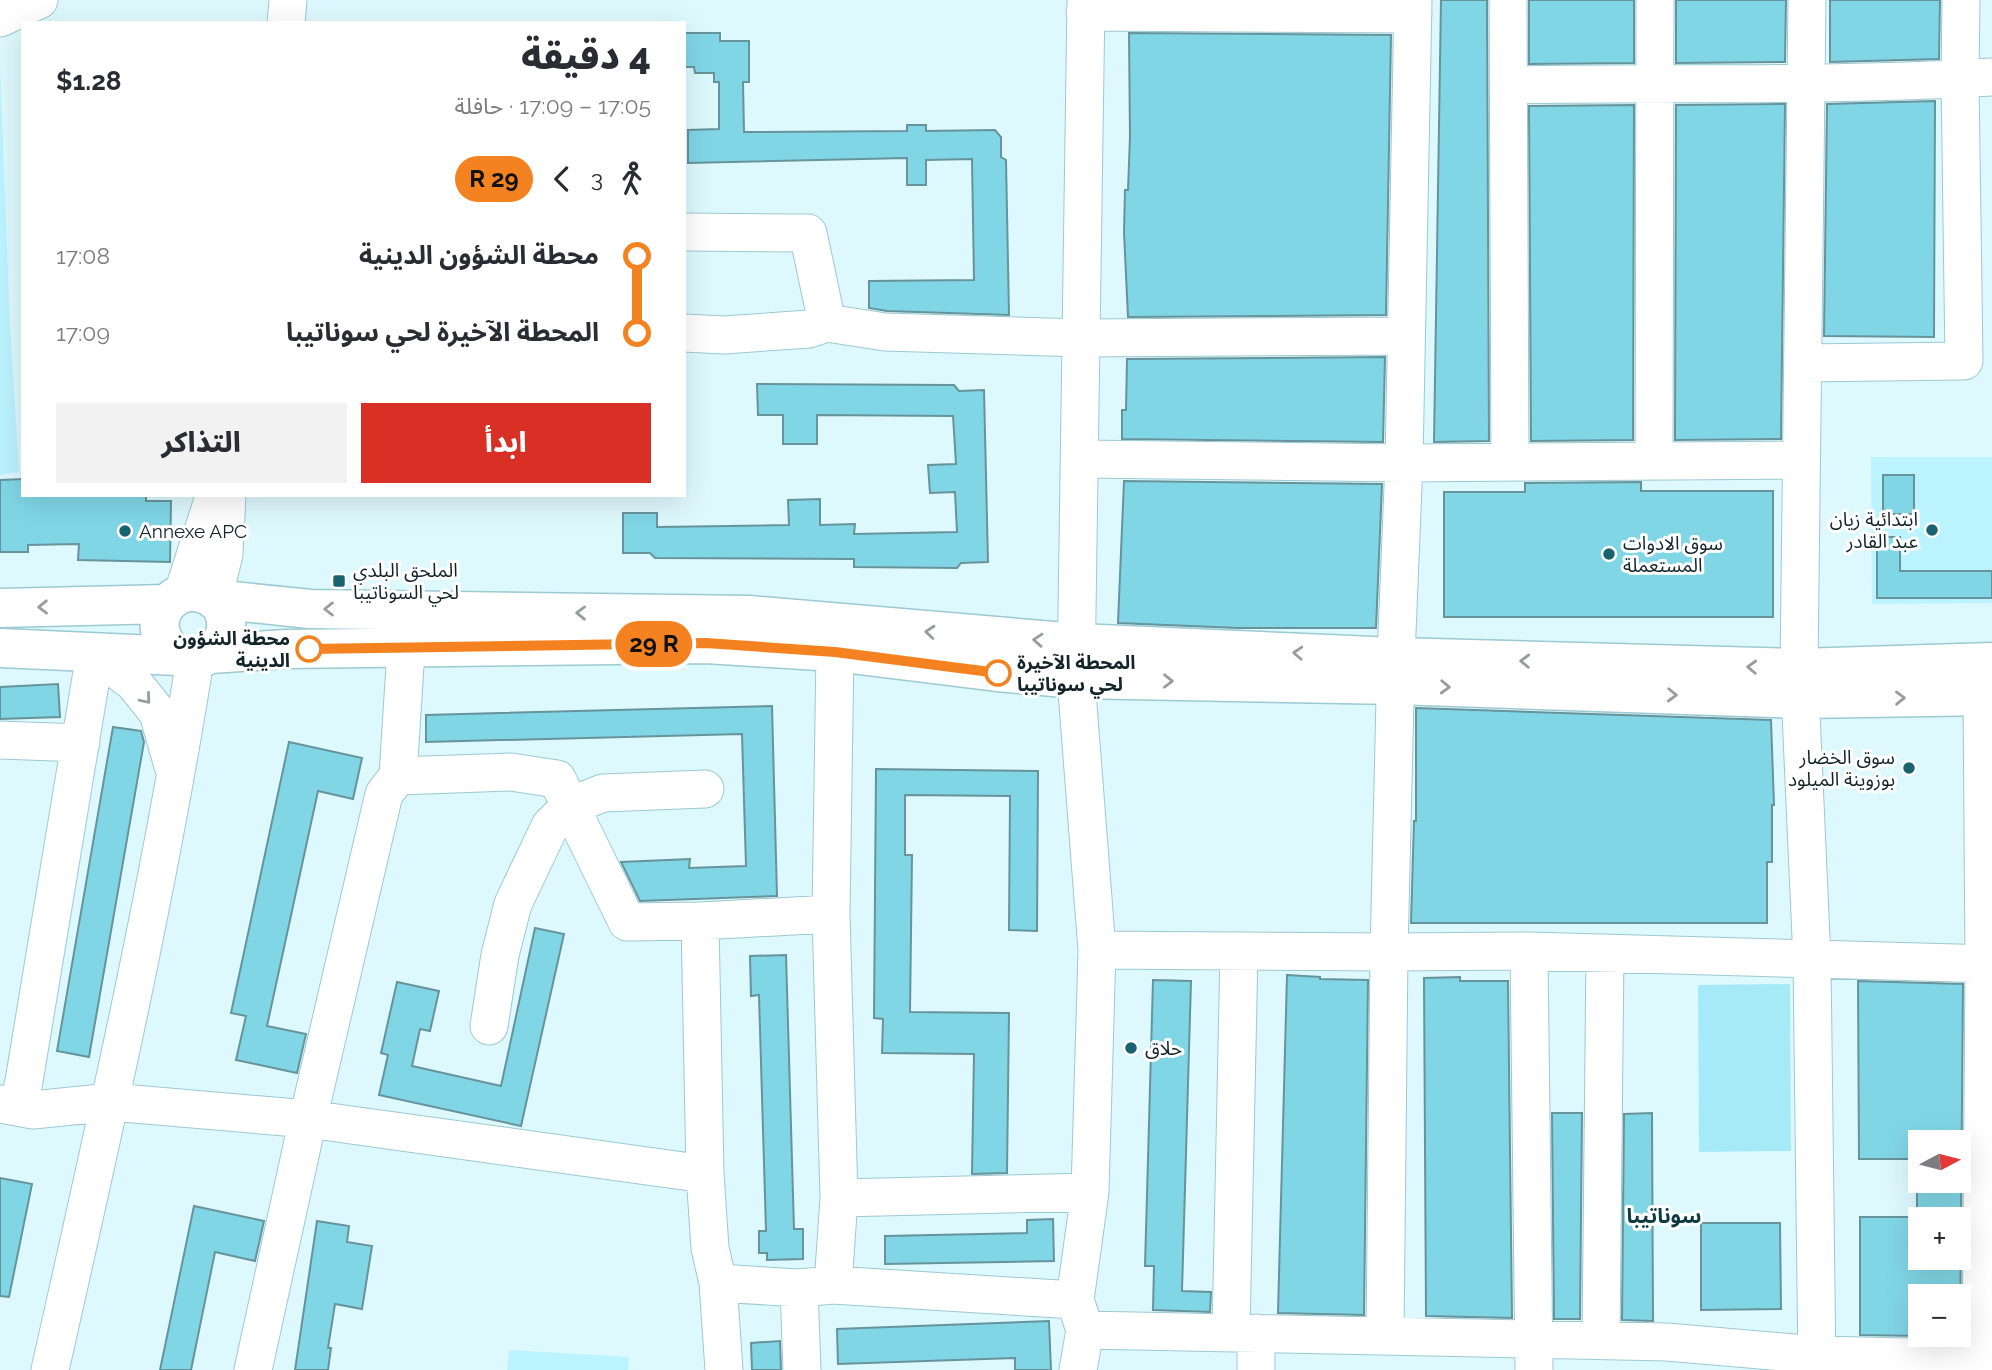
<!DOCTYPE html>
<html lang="ar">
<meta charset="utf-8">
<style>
body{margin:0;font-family:Raleway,"Noto Sans Arabic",sans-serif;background:#f2f2f3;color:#2b2b33;direction:rtl;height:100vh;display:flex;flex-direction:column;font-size:26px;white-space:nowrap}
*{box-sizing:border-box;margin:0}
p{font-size:23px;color:#7c7c81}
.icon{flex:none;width:38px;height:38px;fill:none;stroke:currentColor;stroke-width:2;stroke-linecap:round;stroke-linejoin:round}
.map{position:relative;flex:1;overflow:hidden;direction:ltr}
.drawer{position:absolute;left:21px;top:21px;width:665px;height:476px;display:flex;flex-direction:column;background:#fff;border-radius:0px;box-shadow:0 7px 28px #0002;direction:rtl}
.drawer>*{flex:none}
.badge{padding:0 14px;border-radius:23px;font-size:24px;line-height:46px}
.needle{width:46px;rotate:83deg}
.buttons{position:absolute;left:1908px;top:1130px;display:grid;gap:14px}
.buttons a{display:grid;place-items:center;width:63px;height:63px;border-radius:0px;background:#fff;box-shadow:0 7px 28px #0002;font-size:35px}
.map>.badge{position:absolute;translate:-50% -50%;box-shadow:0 0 0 4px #fff}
.legs{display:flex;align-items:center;gap:10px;height:77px;padding:0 35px;font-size:23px}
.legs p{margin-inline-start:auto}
.head{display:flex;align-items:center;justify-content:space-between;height:119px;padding:0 35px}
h1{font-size:38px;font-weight:800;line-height:52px}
.action{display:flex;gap:14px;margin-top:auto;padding:14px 35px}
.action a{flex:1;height:80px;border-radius:0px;background:#d93025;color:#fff;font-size:28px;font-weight:800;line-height:80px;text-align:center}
.action a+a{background:#f2f2f3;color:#2b2b33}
ul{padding:0 35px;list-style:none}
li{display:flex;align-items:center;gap:24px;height:77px;font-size:26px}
li i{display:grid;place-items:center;width:10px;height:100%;margin:0 9px;background:currentColor}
li i::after{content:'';width:18px;height:18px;margin:-9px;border:5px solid;border-radius:50%;background:#fff}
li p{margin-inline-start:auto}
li:first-child i{background:linear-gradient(#0000 50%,currentColor 0)}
li:last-child i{background:linear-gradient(currentColor 50%,#0000 0)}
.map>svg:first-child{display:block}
.built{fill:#bbf3ff}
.garden{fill:#a7eaf7}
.building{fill:#81d6e6;stroke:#67939b;stroke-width:2;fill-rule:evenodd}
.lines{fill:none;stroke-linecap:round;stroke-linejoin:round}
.minor-casing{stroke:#9cc9d2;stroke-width:39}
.major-casing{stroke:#9cc9d2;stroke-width:41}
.minor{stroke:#fff;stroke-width:37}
.major{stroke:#fff;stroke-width:38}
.oneway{stroke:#959d9e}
.line-1-casing{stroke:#fff;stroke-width:16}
.line-1{stroke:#f58220;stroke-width:10}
.poi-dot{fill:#18636f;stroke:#fff;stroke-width:2.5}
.stop-1-dot{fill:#fff;stroke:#f58220;stroke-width:3.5}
.labels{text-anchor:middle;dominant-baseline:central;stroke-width:6;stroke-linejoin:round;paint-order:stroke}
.poi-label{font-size:19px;fill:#132528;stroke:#fff;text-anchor:start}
.stop-label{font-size:19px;font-weight:bold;fill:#132528;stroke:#fff;text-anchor:end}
.neighbourhood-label{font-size:21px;font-weight:bold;fill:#0e3b43;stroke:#fff}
</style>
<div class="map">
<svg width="1992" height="1370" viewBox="0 0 1992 1370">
<rect width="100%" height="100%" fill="#def9fe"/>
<path class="built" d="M0 67 10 324 19 472 0 475Z
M1871 457H1992V603L1872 604Z
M509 1350 629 1357 628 1370H507Z"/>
<path class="garden" d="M1790 984 1791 1151 1699 1152 1698 985Z"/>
<path class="building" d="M1441 0H1487L1489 441 1434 442Z
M1529 0H1634V63L1529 64Z
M1676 0H1786L1785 62 1676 63Z
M1830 0H1940L1939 59 1830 62Z
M684 33H720V41H749V82H743L744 132 907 131V125H926V131L995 130 1001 137V157L1006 160 1009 315 887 311 869 308V281L974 280 972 159 926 160V185H907V158L688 163V130L719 129V82H714V73H695L694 67H684Z
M1129 33 1391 35 1386 315 1128 317 1124 232 1125 190H1128L1130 136Z
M1935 101 1934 337 1824 336 1827 104Z
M1785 104 1781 439 1675 440 1676 105Z
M1634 105 1633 440 1531 441 1529 106Z
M1385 357 1383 442 1122 439V410H1126L1127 359Z
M757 384 954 385 959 391 984 390 988 562 961 563 957 568 854 567V559L655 558 650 553H623V513H657V527L789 525 788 500 820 499V525L855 524 854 534 957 532 955 492 930 493 928 465 956 464 953 416 817 415V444H783V415H758Z
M1883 475H1914V514H1883Z
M23 479V495H146V501H171L170 562 78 560 79 544 28 545V552H0V480Z
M1124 481 1382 484 1376 628H1238L1118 623Z
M1641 482V491H1773V617H1444V492H1525V483Z
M1877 537H1900V571H1992V598H1877Z
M58 684 60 717 0 719V687Z
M772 706 777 896 640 901 621 862 690 859 689 868 746 866 742 734 426 742V715Z
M1416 708 1771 720 1774 805H1772V862H1767V923H1411L1414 821H1416Z
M113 727 141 731 144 742 89 1057 57 1051Z
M289 742 362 758 353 799 318 791 267 1026 306 1034 297 1073 236 1060 246 1016 231 1013Z
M876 769 1038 771 1037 931 1009 930 1010 796 905 795V855H912L910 1012 1009 1013 1007 1173 972 1174 974 1054 882 1053 883 1019 874 1018Z
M535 928 564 934 521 1126 379 1095 388 1055 381 1053 397 982 439 991 430 1031 420 1029 412 1066 501 1086Z
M786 955 794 1229H803V1259L767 1260V1253H759V1231H766L759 995 751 996 750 956Z
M1287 975 1320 977V979L1368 980 1364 1315 1278 1313Z
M1460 977V981H1508L1512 1318 1426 1316 1424 978Z
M1153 980 1191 981 1182 1291 1211 1292 1210 1312 1153 1310 1154 1266H1145Z
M1858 981 1963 984 1960 1337H1958V1297H1920V1336L1860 1335V1217H1917V1181H1958V1143H1920V1159H1859ZM1920 1220H1958V1258H1920Z
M1552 1113H1582L1580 1319H1554Z
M1652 1113 1653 1321 1622 1320 1624 1114Z
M0 1178 32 1184 9 1297 0 1296Z
M194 1206 264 1221 255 1261 215 1252 191 1370H160Z
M1053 1219 1054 1261 885 1264V1236L1027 1233V1220Z
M317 1221 349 1226 347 1242 372 1246 362 1309 335 1304 328 1348H331L328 1370H295Z
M1701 1223H1780L1781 1309 1701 1310Z
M1049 1321 1051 1370H1015V1358L838 1364 837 1329Z
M780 1341 781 1370H752L751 1343Z"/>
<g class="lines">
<g class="minor-casing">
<path id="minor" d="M1508 0 1510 462
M1807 0 1799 668 1812 960 1817 1370
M1085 12 1413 14
M0 18 39 0
M286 23 288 0
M1510 85C1671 82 1832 87 1992 77
M684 232 808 233 827 323
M684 333 724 335 809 329 827 323 885 332 1081 338 1405 336
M1803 363 1964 361 1960 79 1961 0
M1080 459 1404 463 1801 460
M1654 461 1655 0
M183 593 213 500
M213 599 224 554 227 495
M0 740 81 743
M398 776 511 772 557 779 627 922 700 921 705 1174 710 1248 718 1283 799 1288 833 1285 1075 1300
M700 921 831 914
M1097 950 1389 952 1529 951 1992 964
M1529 951 1534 1370
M489 1026 500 955 513 904 550 826 570 806 603 793 705 789
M0 1104 33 1110 111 1102 308 1119 705 1174
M18 1107 24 1081 95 654 133 682 158 713 173 766
M839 1198 1090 1192
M718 1283 724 1370
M833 1285 839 1198 831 914 835 652
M799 1288 802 1370
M1085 1330 1667 1342 1818 1355 1992 1359
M1231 1333 1239 951
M1385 1336 1389 952 1396 657 1404 463 1413 0
M1601 1340 1605 953
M50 1370C103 1134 157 899 195 660
M253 1370 308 1119 384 794 398 776 408 618
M1078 1370 1085 1330 1075 1300 1090 1192 1097 950 1076 679 1086 0
M1256 1370V1333
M1981 1370 1984 965 1982 696"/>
</g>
<g class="major-casing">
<path id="major" d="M213 599 310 609 749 615 1078 643 1396 657 1799 668 1992 662
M0 608 167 604
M0 648 178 656C228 673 245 603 200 593 189 590 178 594 170 601 152 619 159 643 178 656
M211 654 286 649 706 644 835 652 997 672 1076 679 1396 685 1801 699 1992 696"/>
</g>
<use href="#minor" class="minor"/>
<use href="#major" class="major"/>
</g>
<defs><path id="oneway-chevron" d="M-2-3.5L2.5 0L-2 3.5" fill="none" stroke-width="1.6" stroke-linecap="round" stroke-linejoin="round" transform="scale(1.75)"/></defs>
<g class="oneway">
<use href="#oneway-chevron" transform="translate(43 607) rotate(179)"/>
<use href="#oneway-chevron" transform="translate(329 609) rotate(-180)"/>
<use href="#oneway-chevron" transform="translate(581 613) rotate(-179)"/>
<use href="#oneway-chevron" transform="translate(930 632) rotate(-175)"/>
<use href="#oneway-chevron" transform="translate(1038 640) rotate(-176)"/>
<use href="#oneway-chevron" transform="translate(1298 653) rotate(-177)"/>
<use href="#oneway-chevron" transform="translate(1525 661) rotate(-178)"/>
<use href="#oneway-chevron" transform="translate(1752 667) rotate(-178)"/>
<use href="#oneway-chevron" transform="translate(1168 681) rotate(1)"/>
<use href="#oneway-chevron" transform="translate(1445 687) rotate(2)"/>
<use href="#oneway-chevron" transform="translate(1672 695) rotate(2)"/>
<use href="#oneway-chevron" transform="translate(1900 698) rotate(-1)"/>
<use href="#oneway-chevron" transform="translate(146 699) rotate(50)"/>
</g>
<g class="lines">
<g class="line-1-casing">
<path id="line-1" d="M309 649 706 643 835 652 998 673"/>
</g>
<use href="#line-1" class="line-1"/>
</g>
<g class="poi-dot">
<circle cx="1932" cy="530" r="7"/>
<circle cx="125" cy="531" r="7"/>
<circle cx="1609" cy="554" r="7"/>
<rect x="332" y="574" width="14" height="14" rx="3.5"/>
<circle cx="1909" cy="768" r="7"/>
<circle cx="1131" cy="1048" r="7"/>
</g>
<g class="stop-1-dot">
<circle cx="309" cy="649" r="12"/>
<circle cx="998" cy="673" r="12"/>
</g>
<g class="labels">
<g class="poi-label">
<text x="1918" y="519" text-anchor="end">ابتدائية زيان<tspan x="1918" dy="22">عبد القادر</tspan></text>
<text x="139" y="531">Annexe APC</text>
<text x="1623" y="543">سوق الادوات<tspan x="1623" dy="22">المستعملة</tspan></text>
<text x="353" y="570">الملحق البلدي<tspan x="353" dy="22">لحي السوناتيبا</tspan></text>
<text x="1895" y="757" text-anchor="end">سوق الخضار<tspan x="1895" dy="22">بوزوينة الميلود</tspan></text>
<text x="1145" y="1048">حلاق</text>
</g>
<g class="stop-label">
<text x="290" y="638">محطة الشؤون<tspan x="290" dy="22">الدينية</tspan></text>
<text x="1017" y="662" text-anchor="start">المحطة الآخيرة<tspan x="1017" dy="22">لحي سوناتيبا</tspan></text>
</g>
<g class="neighbourhood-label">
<text x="1664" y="1215">سوناتيبا</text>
</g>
</g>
</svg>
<div class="buttons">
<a><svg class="needle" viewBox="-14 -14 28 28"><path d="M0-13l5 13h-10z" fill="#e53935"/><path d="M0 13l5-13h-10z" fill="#7c7c81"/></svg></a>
<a>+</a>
<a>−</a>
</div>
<b class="badge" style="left:654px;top:644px;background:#f58220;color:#111">29 R</b>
<section class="drawer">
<div class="head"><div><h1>4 دقيقة</h1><p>17:05 – 17:09 · حافلة</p></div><b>$1.28</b></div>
<div class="legs"><svg class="icon" aria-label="walk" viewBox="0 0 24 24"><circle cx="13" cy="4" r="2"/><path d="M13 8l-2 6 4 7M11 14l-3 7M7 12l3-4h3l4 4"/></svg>3<svg class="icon" aria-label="back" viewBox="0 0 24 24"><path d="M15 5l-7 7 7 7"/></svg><b class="badge" style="background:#f58220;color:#111">29 R</b></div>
<ul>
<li><i style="color:#f58220"></i><b>محطة الشؤون الدينية</b><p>17:08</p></li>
<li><i style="color:#f58220"></i><b>المحطة الآخيرة لحي سوناتيبا</b><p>17:09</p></li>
</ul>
<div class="action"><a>ابدأ</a><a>التذاكر</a></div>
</section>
</div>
